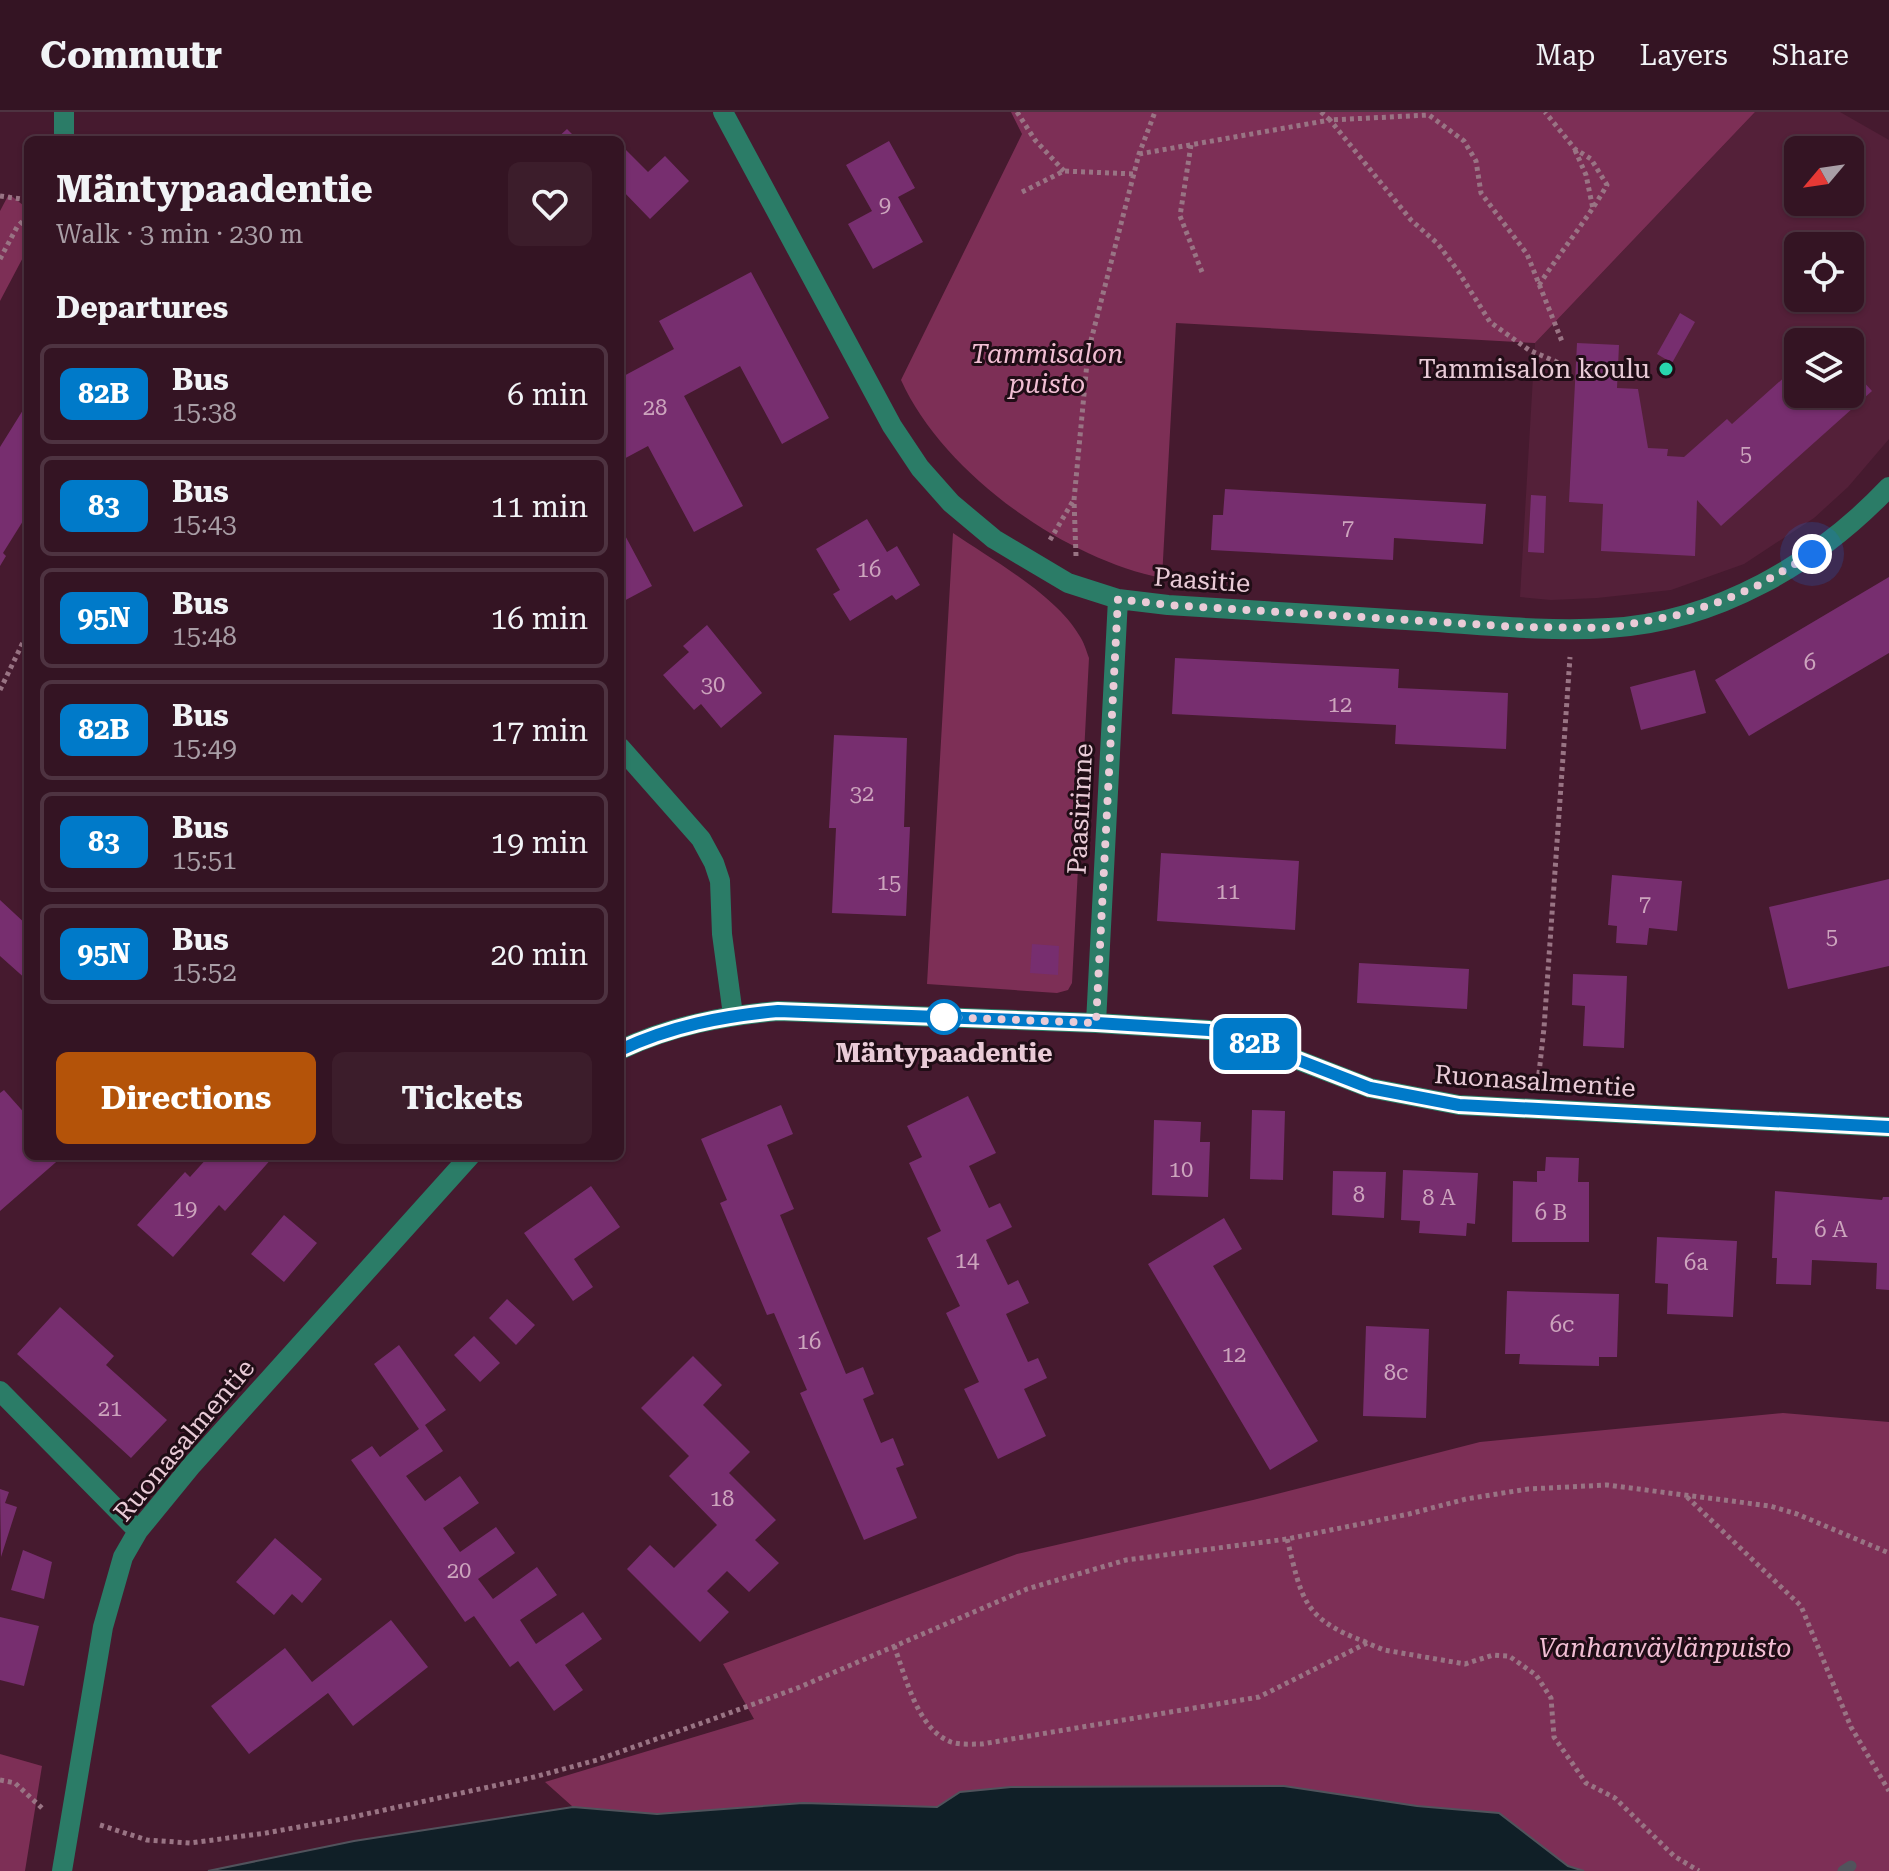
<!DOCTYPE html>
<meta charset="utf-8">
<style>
body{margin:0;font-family:"Roboto Serif",serif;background:#3c1d2b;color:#f1f3f6;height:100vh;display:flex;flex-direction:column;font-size:30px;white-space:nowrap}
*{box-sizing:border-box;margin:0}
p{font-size:26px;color:#a99ea6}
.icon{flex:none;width:44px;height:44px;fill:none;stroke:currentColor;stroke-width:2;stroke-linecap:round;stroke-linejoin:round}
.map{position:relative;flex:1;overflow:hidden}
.drawer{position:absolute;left:24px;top:24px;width:600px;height:1024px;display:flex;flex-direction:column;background:#341423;border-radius:12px;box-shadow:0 2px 6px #0004,0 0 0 2px #4e3341}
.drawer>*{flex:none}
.badge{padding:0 16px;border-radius:12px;font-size:28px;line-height:52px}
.needle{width:52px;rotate:241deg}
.buttons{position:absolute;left:1784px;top:24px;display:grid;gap:16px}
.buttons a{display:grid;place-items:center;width:80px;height:80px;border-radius:12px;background:#341423;box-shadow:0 2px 6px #0004,0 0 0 2px #4e3341;font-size:40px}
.you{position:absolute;width:40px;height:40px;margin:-20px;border:6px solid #fff;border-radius:50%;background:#1a73e8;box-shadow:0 0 0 12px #1a73e833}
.map>.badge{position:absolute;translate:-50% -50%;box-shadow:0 0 0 4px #fff}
h2{padding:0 32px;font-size:30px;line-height:72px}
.round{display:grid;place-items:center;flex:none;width:84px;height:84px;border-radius:12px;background:#3c1d2b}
.overview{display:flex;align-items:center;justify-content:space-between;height:136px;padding:0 32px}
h1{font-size:38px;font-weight:700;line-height:60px}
.primary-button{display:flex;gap:16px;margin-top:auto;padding:16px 32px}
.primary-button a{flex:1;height:92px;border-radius:12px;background:#b45309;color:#fff;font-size:32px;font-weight:700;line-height:92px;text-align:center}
.primary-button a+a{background:#3c1d2b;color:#f1f3f6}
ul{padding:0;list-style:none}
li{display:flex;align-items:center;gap:24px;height:100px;margin:0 16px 12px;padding:0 16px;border:4px solid #4e3341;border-radius:12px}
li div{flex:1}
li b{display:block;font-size:30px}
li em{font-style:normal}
li .badge{min-width:88px;font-weight:700;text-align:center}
header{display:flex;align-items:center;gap:48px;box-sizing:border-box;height:112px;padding:0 40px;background:#341423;border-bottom:2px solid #4e3341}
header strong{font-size:38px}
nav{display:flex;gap:44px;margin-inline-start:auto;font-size:28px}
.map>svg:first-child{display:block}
.built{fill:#542039;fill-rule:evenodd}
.green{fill:#7d2f56}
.water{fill:#101f27;stroke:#51535c;stroke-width:2}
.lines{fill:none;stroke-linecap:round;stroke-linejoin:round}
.stream{stroke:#51535c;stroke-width:11}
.building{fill:#772e6f}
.path{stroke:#997484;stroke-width:5;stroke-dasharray:4 4;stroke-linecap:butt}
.minor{stroke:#2b7c67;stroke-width:20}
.line-casing{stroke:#fff;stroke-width:18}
.line{stroke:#007ac9;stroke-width:12}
.walk{stroke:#e9cbd7;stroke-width:8;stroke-dasharray:0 14.4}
.poi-dot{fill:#28d5ad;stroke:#200d16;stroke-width:3}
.stop-dot{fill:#fff;stroke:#007ac9;stroke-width:4}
.labels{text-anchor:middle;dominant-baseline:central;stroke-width:6;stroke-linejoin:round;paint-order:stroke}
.number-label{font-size:22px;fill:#cca4bd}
.park-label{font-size:26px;font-style:italic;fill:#f1bed3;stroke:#200d16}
.poi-label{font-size:26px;fill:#e9cbd7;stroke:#200d16;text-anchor:end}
.street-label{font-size:26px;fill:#e9cbd7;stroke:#200d16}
.stop-label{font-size:26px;font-weight:bold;fill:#e9cbd7;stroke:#200d16}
</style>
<header>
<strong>Commutr</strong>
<nav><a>Map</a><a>Layers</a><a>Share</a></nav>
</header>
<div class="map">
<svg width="1889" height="1759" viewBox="0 0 1889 1759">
<rect width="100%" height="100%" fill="#461a2f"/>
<path class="built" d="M1755 0H1840L1889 28V327L1848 375 1814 406 1744 452 1671 478 1597 486 1551 488 1520 485 1535 231ZM1798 38H1850V90H1798ZM1798 134H1850V186H1798ZM1798 230H1850V282H1798Z"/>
<path class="green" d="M1011 0H1755L1535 231 1176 211 1162 466C1063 446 943 361 901 268L1022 22Z
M9 82 28 97V136L0 189V99Z
M953 421C991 447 1056 483 1079 523 1084 530 1086 538 1089 546L1072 871 1068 878 1057 881 927 872Z
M1783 1301 1889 1310V1759H1465L803 1691 657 1702 573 1695 545 1670 754 1607 723 1552 1017 1442 1253 1388 1480 1330Z
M0 1642 42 1654 25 1759H0Z"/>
<path class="water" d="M1284 1674 1417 1694 1499 1701 1568 1754 1584 1759H208L354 1729 573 1695 657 1702 803 1691 937 1695 960 1680 1011 1675Z"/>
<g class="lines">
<path class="stream" d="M1843 1759 1851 1754"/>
</g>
<path class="building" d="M567 17 578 28H555Z
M889 29 915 76 898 85 923 130 873 157 848 112 872 99 846 53Z
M620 32 648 60 665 44 689 69 650 107 620 76Z
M751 160 829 306 782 332 740 254 684 284 743 394 694 420 648 334 620 349V266L674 237 659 209Z
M1680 201 1695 210 1672 251 1657 242Z
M1577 231 1619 233 1617 276 1638 277 1648 336 1668 337 1667 344 1684 345 1727 307 1732 312 1798 253V282H1850V255L1872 279 1721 414 1697 388 1695 444 1601 439 1603 392 1569 390Z
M28 290V401L3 441 6 444 0 454V335Z
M1225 377 1486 392 1483 432 1394 426 1393 448 1211 438 1213 403H1223Z
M1531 383 1546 384 1544 441 1528 440Z
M867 407 887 440 897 434 920 473 896 488 892 483 850 509 833 482 840 478 816 437Z
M620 414 652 474 620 491Z
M1889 465V541L1749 624 1715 568Z
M707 513 762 581 721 616 701 592 694 598 663 563 689 540 683 534Z
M1175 546 1399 557 1398 576 1508 581 1506 637 1395 632 1396 613 1172 602Z
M1695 558 1706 601 1641 618 1630 575Z
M834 623 907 626 904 715H910L906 804 832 801 836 716H829Z
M1161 741 1299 749 1295 818 1157 809Z
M1612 763 1682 769 1677 819 1649 816 1647 833 1616 831 1617 814 1608 813Z
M1889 767V854L1788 877 1769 795Z
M0 788 28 814V869L0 844Z
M1032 832 1059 834 1058 863 1030 861Z
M1359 851 1469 857 1467 897 1357 891Z
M1573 862 1627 864 1624 936 1583 934 1585 894 1572 893Z
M4 978 28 1005V1044H63L0 1099V981Z
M968 984 996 1041 969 1054 989 1096 1000 1091 1012 1115 986 1128 1008 1173 1018 1168 1029 1191 1006 1202 1028 1250 1038 1246 1047 1266 1024 1277 1046 1324 998 1347 964 1277 979 1270 946 1201 960 1194 927 1126 941 1119 909 1051 922 1045 907 1014Z
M781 993 793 1022 767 1033 794 1097 780 1103 846 1262 863 1255 874 1282 863 1287 881 1331 893 1326 904 1353 896 1356 917 1406 864 1428 800 1281 807 1278 774 1201 767 1203 720 1091 727 1088 701 1027Z
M1252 998 1285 999 1283 1068 1250 1067Z
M1154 1008 1201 1010 1200 1030H1210L1208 1085 1152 1083Z
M209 1044 273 1045 225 1099 219 1093 173 1145 137 1113 185 1060 190 1065Z
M1546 1045 1579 1046 1578 1070H1589V1130H1512L1513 1069 1537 1070V1059H1545Z
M1403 1058 1478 1061 1475 1112 1467 1111 1466 1124 1419 1121 1420 1109 1401 1108Z
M1333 1059 1386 1060 1384 1106 1332 1103Z
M591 1074 620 1115 574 1147 593 1175 573 1189 524 1121Z
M1775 1079 1882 1088 1883 1085H1889V1178L1876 1177 1877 1151 1812 1148 1811 1173 1776 1172 1777 1146H1772Z
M284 1103 317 1131 284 1170 251 1142Z
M1224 1106 1242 1137 1213 1154 1318 1329 1270 1358 1148 1152Z
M1657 1125 1737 1129 1733 1205 1667 1202 1668 1172 1655 1171Z
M1507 1179 1619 1182 1617 1245H1599V1254L1519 1252 1520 1242H1505Z
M507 1187 535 1213 516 1233 489 1206Z
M60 1195 114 1244 106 1253 167 1308 131 1346 17 1242Z
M1366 1214 1429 1217 1426 1306 1363 1304Z
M474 1224 500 1251 480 1270 454 1243Z
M399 1233 446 1298 425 1313 443 1339 406 1364 425 1389 460 1364 479 1391 443 1416 460 1440 496 1415 515 1441 478 1467 493 1487 537 1455 557 1483 520 1508 536 1532 583 1500 602 1527 565 1553 583 1578 554 1599 518 1549 510 1555 474 1504 465 1510 351 1348 372 1334 380 1345 419 1317 374 1252Z
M693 1244 722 1273 703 1293 750 1340 729 1361 776 1408 755 1428 779 1451 749 1480 727 1459 707 1479 729 1500 700 1530 627 1457 650 1433 674 1456 717 1413 669 1364 689 1344 641 1296Z
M0 1377 9 1380 5 1391 17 1395 1 1445Z
M275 1426 322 1467 302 1491 292 1482 274 1503 236 1470Z
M23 1438 52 1450 44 1487 11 1478Z
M0 1505 39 1514 24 1574 0 1568Z
M391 1508 428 1555 353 1614 328 1581 249 1642 211 1594 285 1536 312 1570Z"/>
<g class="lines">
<path class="path" d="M1017 0 1035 28 1064 59
M1321 0 1330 8 1429 3 1464 29 1476 49 1481 81 1527 142 1563 232
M1191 33 1180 104 1202 160
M1575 38 1586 63 1593 97
M1139 42 1330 8 1411 108 1438 132 1458 159 1490 210 1529 238 1559 251
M1022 80 1064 59 1134 62
M0 84 28 88
M0 147 17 115 28 104
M1539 173C1561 139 1587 108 1607 73L1591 47 1575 37 1545 0
M1050 428 1073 389
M1076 444 1074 388 1088 240 1139 42 1155 0
M0 578 28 520
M1538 970 1544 916 1570 545
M1687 1385 1801 1494 1851 1615 1889 1679
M1287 1427C1302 1486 1302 1507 1366 1530
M894 1534C906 1565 917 1617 951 1630 960 1633 972 1632 982 1632L1259 1585 1367 1531 1384 1538 1465 1552 1493 1543 1509 1544 1536 1563 1551 1586 1554 1625 1586 1671 1615 1686 1674 1744 1699 1759
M0 1668 15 1671 44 1698
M100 1713 147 1728 190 1731 266 1721 348 1706 534 1665 597 1648 713 1607 800 1575 1027 1477 1126 1448 1287 1427 1409 1402 1466 1387 1528 1377 1607 1373 1770 1394 1797 1402 1889 1441"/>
<path class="minor" d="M64 0V28
M723 0 892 314 920 356 951 391 994 427 1068 471 1118 487 1168 493C1253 498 1337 504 1422 509 1484 513 1547 520 1609 516 1716 510 1817 451 1889 375
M620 635 701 727 714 751 720 769 722 822 733 903
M1096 911 1118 487
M620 938C671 914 722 904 778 899L1096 911 1209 918 1231 922 1370 976 1459 993 1889 1015
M0 1279 138 1419
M62 1759 103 1515 123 1445 138 1419 192 1353 470 1044"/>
</g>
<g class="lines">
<g class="line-casing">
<path id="line" d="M620 938C671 914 723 904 778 899L1096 911 1209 918 1231 922 1370 976 1459 993 1889 1015"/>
</g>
<use href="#line" class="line"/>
<path class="walk" d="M944 905 1096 911 1118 487 1168 493 1519 515 1610 516 1678 503 1722 489 1757 474 1812 442"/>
</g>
<circle class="poi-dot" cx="1666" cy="257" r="8"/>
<circle class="stop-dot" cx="944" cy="905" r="16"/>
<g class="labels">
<g class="number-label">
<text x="885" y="92">9</text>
<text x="655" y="295">28</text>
<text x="1746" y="341">5</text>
<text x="1348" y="415">7</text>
<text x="869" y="457">16</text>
<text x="1810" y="550">6</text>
<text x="713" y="572">30</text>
<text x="1340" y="592">12</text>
<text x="862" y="681">32</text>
<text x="889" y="770">15</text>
<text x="1228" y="779">11</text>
<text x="1645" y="791">7</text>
<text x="1832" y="824">5</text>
<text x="1181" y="1057">10</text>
<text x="1359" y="1082">8</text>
<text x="1439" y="1085">8 A</text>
<text x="185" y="1096">19</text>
<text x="1551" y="1100">6 B</text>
<text x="1831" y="1117">6 A</text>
<text x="967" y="1148">14</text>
<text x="1696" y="1150">6a</text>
<text x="1562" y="1212">6c</text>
<text x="809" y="1229">16</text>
<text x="1234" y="1242">12</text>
<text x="1396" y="1260">8c</text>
<text x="110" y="1296">21</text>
<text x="722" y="1386">18</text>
<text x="459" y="1458">20</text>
</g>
<g class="park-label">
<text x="1047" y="242">Tammisalon<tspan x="1047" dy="30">puisto</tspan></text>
<text x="1665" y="1536">Vanhanväylänpuisto</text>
</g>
<g class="poi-label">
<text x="1650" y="257">Tammisalon koulu</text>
</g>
<g class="street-label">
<text transform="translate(1202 468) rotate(4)">Paasitie</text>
<text transform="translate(1080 697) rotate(-87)">Paasirinne</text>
<text transform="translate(1535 969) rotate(4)">Ruonasalmentie</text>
<text transform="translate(184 1328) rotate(-50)">Ruonasalmentie</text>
</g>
<g class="stop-label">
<text x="944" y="941">Mäntypaadentie</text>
</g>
</g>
</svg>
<div class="buttons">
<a><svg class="needle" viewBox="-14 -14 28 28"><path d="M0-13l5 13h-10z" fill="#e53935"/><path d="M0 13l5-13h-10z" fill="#a99ea6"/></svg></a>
<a><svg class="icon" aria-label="locate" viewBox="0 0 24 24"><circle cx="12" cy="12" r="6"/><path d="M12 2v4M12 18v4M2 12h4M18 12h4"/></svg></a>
<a><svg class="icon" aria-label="layers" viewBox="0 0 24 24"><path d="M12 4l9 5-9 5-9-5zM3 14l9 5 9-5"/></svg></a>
</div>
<div class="you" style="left:1812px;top:442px"></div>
<b class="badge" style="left:1255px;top:932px;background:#007ac9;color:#fff">82B</b>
<section class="drawer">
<div class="overview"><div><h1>Mäntypaadentie</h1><p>Walk · 3 min · 230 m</p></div><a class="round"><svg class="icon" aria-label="heart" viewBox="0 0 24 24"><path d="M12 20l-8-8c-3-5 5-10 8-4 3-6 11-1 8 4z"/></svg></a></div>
<h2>Departures</h2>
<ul>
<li><span class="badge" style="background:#007ac9;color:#fff">82B</span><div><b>Bus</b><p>15:38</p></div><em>6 min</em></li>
<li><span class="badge" style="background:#007ac9;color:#fff">83</span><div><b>Bus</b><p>15:43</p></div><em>11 min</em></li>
<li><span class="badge" style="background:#007ac9;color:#fff">95N</span><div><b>Bus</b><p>15:48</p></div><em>16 min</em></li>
<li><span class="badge" style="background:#007ac9;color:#fff">82B</span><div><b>Bus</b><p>15:49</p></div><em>17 min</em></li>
<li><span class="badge" style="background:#007ac9;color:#fff">83</span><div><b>Bus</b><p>15:51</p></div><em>19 min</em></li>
<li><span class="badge" style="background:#007ac9;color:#fff">95N</span><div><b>Bus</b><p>15:52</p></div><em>20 min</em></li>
</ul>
<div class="primary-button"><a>Directions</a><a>Tickets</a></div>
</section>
</div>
